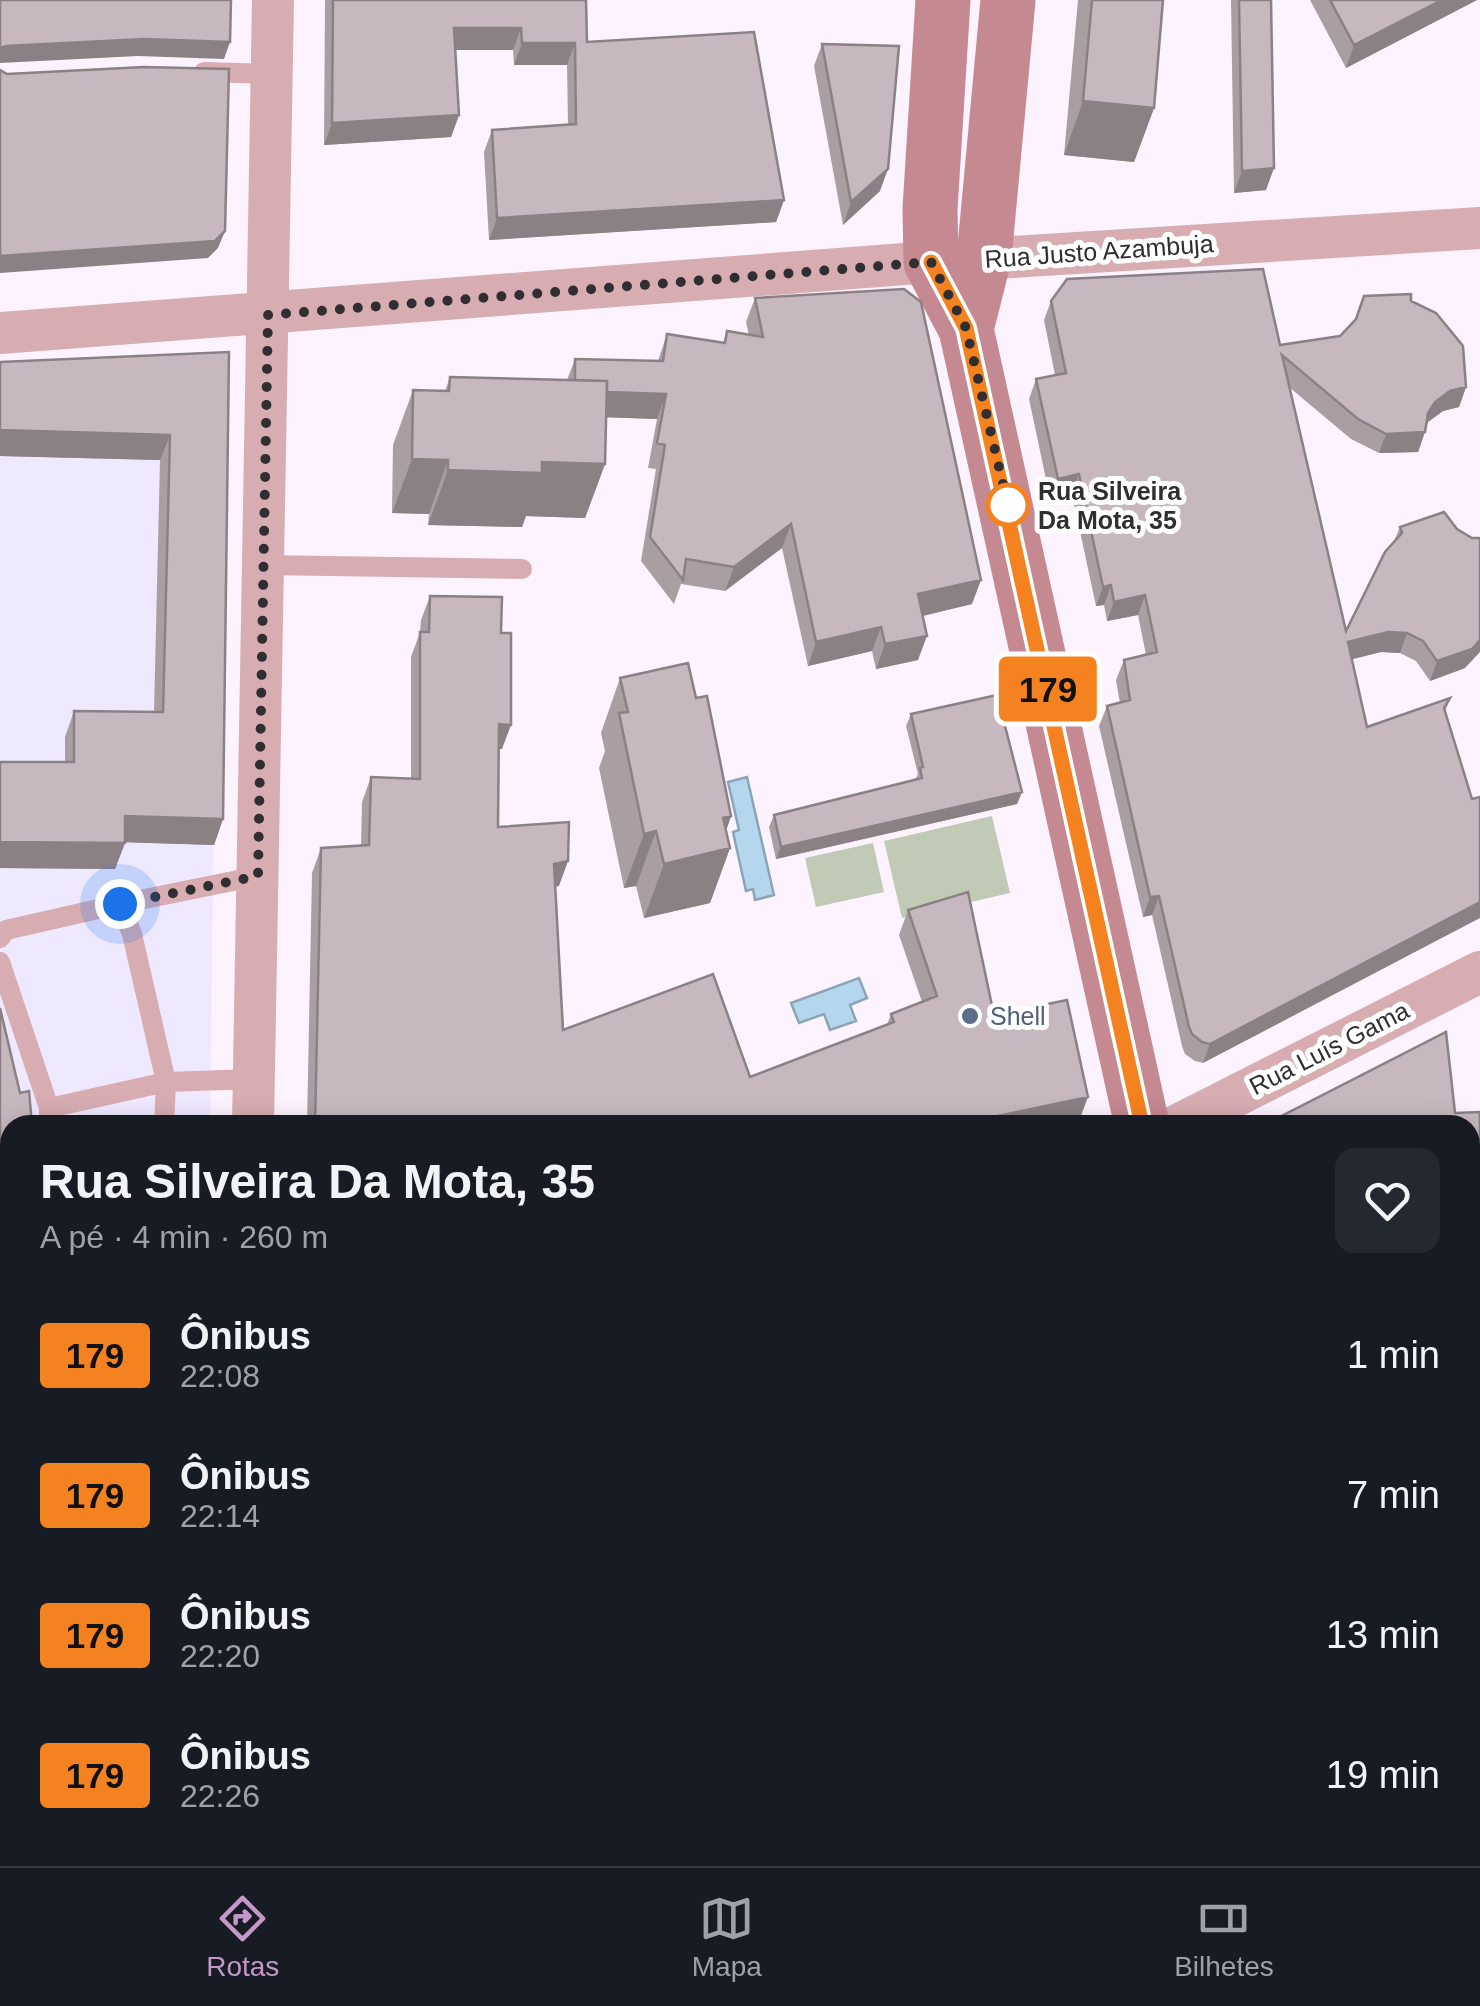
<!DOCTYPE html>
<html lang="pt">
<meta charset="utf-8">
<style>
body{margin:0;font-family:Arial,sans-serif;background:#242831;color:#f1f3f6;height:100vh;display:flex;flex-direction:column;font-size:38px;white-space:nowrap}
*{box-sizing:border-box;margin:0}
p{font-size:32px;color:#9ea1a6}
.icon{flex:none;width:55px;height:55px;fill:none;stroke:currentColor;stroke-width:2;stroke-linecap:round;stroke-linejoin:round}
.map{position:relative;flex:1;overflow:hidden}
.side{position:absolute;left:0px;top:1115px;width:1480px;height:752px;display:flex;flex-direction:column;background:#171b24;border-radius:30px 30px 0 0;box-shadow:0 5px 25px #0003}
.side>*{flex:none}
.badge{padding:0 20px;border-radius:8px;font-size:35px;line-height:65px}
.you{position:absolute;width:50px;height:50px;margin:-25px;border:8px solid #fff;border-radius:50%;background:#1a73e8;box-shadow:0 0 0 15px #1a73e833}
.map>.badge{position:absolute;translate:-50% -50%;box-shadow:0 0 0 5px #fff}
.round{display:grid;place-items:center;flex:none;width:105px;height:105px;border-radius:20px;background:#242831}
.overview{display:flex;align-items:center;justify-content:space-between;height:170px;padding:0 40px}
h1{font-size:48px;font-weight:700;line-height:75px}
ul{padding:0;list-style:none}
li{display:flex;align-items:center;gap:30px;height:140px;padding:0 40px}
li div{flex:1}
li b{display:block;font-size:38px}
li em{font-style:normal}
li .badge{min-width:110px;font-weight:700;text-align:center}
.dock{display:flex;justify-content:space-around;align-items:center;height:140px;border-top:2px solid #363941;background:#171b24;font-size:28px;color:#9ea1a6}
.dock a{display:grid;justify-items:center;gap:5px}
.dock .current{color:#c597c6}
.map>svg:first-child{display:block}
.education{fill:#efe9ff}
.green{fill:#c0cab4}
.water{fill:#b5d7ee;stroke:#8da4b6;stroke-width:2.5}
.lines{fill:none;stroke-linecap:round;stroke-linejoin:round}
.service{stroke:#d7adb2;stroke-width:20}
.minor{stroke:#d7adb2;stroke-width:42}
.secondary{stroke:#c48991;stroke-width:55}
.wall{fill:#aa9ea3}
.shaded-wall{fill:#8b8185}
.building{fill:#c6b8be;stroke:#8b8185;stroke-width:2.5}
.line-casing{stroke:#fff;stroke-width:22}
.line{stroke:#f58220;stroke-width:15}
.walk{stroke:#312e32;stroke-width:10;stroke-dasharray:0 18}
.stop-dot{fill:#fff;stroke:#f58220;stroke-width:5}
.service-dot{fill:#5c6f8a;stroke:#fff;stroke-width:4}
.labels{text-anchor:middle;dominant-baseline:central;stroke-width:10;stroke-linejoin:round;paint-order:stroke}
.street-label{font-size:25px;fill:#312e32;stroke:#fff}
.stop-label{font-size:25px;font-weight:bold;fill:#312e32;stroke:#fff;text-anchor:start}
.service-label{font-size:25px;fill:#4e5e75;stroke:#fff;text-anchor:start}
</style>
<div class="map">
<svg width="1480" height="1866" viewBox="0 0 1480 1866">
<rect width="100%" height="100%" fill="#fcf3ff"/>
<path class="education" d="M219 377 210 1125H21L0 1071V388Z
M10 1192V1407L0 1409V1194Z"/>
<path class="green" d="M992 816 1010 893 902 918 884 841Z
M873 843 884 892 816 907 805 858Z"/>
<path class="water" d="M747 777 774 895 755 900 753 889 746 891 733 832 739 830 728 782Z
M859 978 867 998 850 1005 856 1021 830 1030 824 1014 799 1023 791 1003Z"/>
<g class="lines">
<path class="service" d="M204 72 272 74
M263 565 522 569
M120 904 258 876
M0 938 6 930 120 904 132 934 166 1082 164 1125
M0 962 49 1108V1125
M49 1108 166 1082 254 1079"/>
<path class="minor" d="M0 333 931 262 1480 228
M253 1125 273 0
M1178 1125 1480 972
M1470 1642H1480
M1230 1858 1231 1866
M241 1866V1858"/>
<path class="secondary" d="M943 0 930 209 931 262 966 329 1142 1125
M966 329 984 258 1008 0
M0 1712 10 1706"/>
</g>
<path class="wall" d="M325 0H586L587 42 784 200 776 222 489 240 484 152 492 130 568 125 567 65H514L513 50H455L459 115 451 137 324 145Z
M1078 0H1163L1154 108 1134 162 1064 155Z
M1231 0H1271L1266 190 1234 193Z
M1310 0H1477L1346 68Z
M822 44 880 191 843 225 814 66Z
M755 298 972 604 923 616 918 660 876 669 872 651 808 666 782 548 725 591 681 584 674 604 641 561 656 469 648 468 657 419 606 417 605 464 585 518 526 516 522 527 428 525 429 514 392 513 393 445 413 390 445 391 450 377 567 380 575 359 658 361 667 334 723 343 727 331 749 335 746 322Z
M1051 301 1280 345 1340 336 1411 301 1466 387 1459 407 1443 411 1428 422 1418 452 1379 453 1351 439 1289 387 1346 631 1394 541 1400 527 1465 668 1430 681 1416 661 1400 653 1381 652 1352 659 1367 727 1450 698 1445 712 1203 1063 1195 1061 1185 1054 1182 1046 1152 915 1143 917 1099 726 1107 706 1120 703 1116 680 1124 660 1146 655 1138 615 1107 621 1104 605 1096 606 1072 494 1050 498 1029 399 1036 379 1055 375 1044 320Z
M229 352 223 819 214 845 125 842 115 869 0 868V762H65V737L74 711 154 712 160 460 0 456V362Z
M430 596 502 749H499L498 827 559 886H555L563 1030 750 1077 887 1025 891 1014 922 1002 899 935 908 910 1079 1121 1061 1125H307L312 873 321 848 361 846 362 802 371 777 411 779V657L420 632 421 620Z
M620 678 696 698 731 816 726 831 730 848 710 903 644 918 636 886 624 888 599 768 605 751 601 733Z
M911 714 1022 792 1017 804 776 859 769 827 774 815 915 780 918 774 906 726Z
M8 1355H10V1406H8L2 1373Z
M10 1507V1608H6L5 1589Z
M91 1858H206V1866H95Z
M298 1858H1190L1191 1866H298Z
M1278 1858H1470L1480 1866H1279Z"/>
<path class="shaded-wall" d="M1442 0H1477L1346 68 1354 45Z
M454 28H521L513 50H446Z
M144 39 230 42 224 59 138 56 0 63V48L6 46Z
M522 43H575L567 65H514Z
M1083 101 1154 108 1134 162 1064 155Z
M459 115 451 137 324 145 332 123Z
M1274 168 1266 190 1234 193 1242 171Z
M888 169 880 191 843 225 851 202Z
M784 200 776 222 489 240 497 218Z
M225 231 218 248 208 258 0 273V256Z
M1466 387 1459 407 1443 411 1428 422 1421 432H1425L1418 452 1379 453 1386 434 1428 413 1435 402 1450 391Z
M575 391 666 394 657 419 566 416Z
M0 430 170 435 160 460 0 456Z
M412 459 448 460 429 514 392 513Z
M542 462 605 464 585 518 526 516 522 527 428 525 448 470Z
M1079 474 1072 494 1050 498 1058 479Z
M791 524 782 548 725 591 734 567Z
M981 580 972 604 909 619 918 594Z
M1111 585 1104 605 1096 606 1103 587Z
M1145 595 1138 615 1107 621 1114 602Z
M881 627 872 651 808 666 816 642Z
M1388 632 1407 633 1400 653 1381 652 1341 662 1348 642Z
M927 636 918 660 876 669 885 644Z
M1480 640V652L1465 668 1430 681 1437 661Z
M499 724 511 725 502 749H490Z
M1022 792 1017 804 776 859 781 847Z
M125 816 223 819 214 845 116 842Z
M731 816 719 851 730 848 710 903 644 918 664 864 723 818Z
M656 831 636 886 624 888 644 834Z
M0 842 125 843 115 869 0 868Z
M568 861 559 886 545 889 554 864Z
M1159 896 1152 915 1143 917 1150 897Z
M1480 902V918L1203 1063 1210 1044Z
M1088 1097 1079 1121 1061 1125H955Z
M10 1169V1192L0 1194V1170Z
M1480 1319V1334L1470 1337V1322Z
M1470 1497H1480V1512H1470Z
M10 1571 5 1589H0V1572Z"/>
<path class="building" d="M0 0H231L230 42 144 39 6 46 0 48Z
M333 0H586L587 42 754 32 784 200 497 218 492 130 576 124 575 43H522L521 28H454L459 115 332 123Z
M1092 0H1163L1154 108 1083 101Z
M1239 0H1271L1274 168 1242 171Z
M1330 0H1442L1354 45Z
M822 44 899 46 888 169 851 202Z
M144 67 229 69 225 231 215 241 0 256V70L7 74Z
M1263 269 1280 345 1340 336 1356 319 1364 296 1411 294V301L1436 313 1463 346 1466 387 1450 391 1435 402 1428 413 1425 432 1386 434 1358 419 1282 355 1346 631 1385 552 1402 533 1400 527 1444 512 1457 529 1472 538H1480V640L1472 649 1437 661 1423 641 1407 633 1388 632 1348 642 1367 727 1450 698 1444 708 1472 799 1480 797V902L1210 1044 1202 1042 1192 1034 1189 1027 1159 896 1150 897 1107 706 1130 700 1124 660 1157 652 1145 595 1114 602 1111 585 1103 587 1079 474 1058 479 1036 379 1066 373 1051 301 1067 279Z
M904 289 921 302 981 580 918 594 927 636 885 644 881 627 816 642 791 524 734 567 686 559 683 580 650 537 665 445 657 443 666 394 607 392V381L575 380V359L663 361 667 334 725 343 727 331 763 337 755 298Z
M229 352 223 819 125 816V843L0 842V762H74V711L163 712 170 435 0 430V362Z
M450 377 607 381 605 464 542 462V473L448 470V460L412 459 413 390 449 391Z
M430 596 502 597 501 633H511V725L499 724 498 827 569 822 568 861 554 864 563 1030 713 974 750 1077 894 1022 891 1014 937 996 908 910 968 892 994 1015 1067 1000 1088 1097 955 1125H315L321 848 369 845 371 777 420 779V632H429Z
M688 663 696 698 707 696 731 816 723 818 730 848 664 864 656 831 644 834 619 713 628 712 620 678Z
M997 695 1022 792 781 847 774 815 922 778 920 768 923 767 911 714Z
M0 1008 20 1093 29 1091 32 1125H10V1169L0 1170Z
M1446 1032 1455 1113 1480 1112V1196H1477L1480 1218V1319L1470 1322V1125H1264Z
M1470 1414H1480V1497H1470Z
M8 1488 10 1571 0 1572V1489Z
M1470 1673H1480V1866H1288L1287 1858H1470Z
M10 1758V1858H26L30 1866H0V1763Z
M106 1858H206V1866H103L109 1864Z
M307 1858H1190L1191 1866H307Z"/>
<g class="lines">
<g class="line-casing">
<path id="line" d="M931 262 966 328 1142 1125"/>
</g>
<use href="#line" class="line"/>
<path class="walk" d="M120 904 258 876 268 315 931 262 966 328 1008 505"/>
</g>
<circle class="stop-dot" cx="1008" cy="505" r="20"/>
<circle class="service-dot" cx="970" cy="1016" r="10"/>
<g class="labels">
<g class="street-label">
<text transform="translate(1099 251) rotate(-4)">Rua Justo Azambuja</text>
<text transform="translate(1329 1048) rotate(-27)">Rua Luís Gama</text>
</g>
<g class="stop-label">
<text x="1038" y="491">Rua Silveira<tspan x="1038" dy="29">Da Mota, 35</tspan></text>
</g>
<g class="service-label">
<text x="990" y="1016">Shell</text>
</g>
</g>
</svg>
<div class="you" style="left:120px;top:904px"></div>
<b class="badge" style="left:1048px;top:689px;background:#f58220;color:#111">179</b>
<section class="side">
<div class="overview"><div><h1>Rua Silveira Da Mota, 35</h1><p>A pé · 4 min · 260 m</p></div><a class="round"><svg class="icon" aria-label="heart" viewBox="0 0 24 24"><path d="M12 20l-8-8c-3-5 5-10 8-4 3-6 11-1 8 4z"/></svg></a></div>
<ul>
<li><span class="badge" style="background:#f58220;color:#111">179</span><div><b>Ônibus</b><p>22:08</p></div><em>1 min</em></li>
<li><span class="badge" style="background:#f58220;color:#111">179</span><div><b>Ônibus</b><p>22:14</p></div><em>7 min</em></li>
<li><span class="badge" style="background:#f58220;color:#111">179</span><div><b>Ônibus</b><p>22:20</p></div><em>13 min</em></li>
<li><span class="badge" style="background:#f58220;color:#111">179</span><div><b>Ônibus</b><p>22:26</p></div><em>19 min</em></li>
</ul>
</section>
</div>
<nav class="dock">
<a class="current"><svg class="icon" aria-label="directions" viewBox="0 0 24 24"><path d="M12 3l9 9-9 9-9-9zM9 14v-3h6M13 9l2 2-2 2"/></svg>Rotas</a>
<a><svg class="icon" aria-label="map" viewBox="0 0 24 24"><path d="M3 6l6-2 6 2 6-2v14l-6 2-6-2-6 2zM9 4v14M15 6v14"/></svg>Mapa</a>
<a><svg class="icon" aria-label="tickets" viewBox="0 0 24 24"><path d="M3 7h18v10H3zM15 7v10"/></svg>Bilhetes</a>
</nav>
